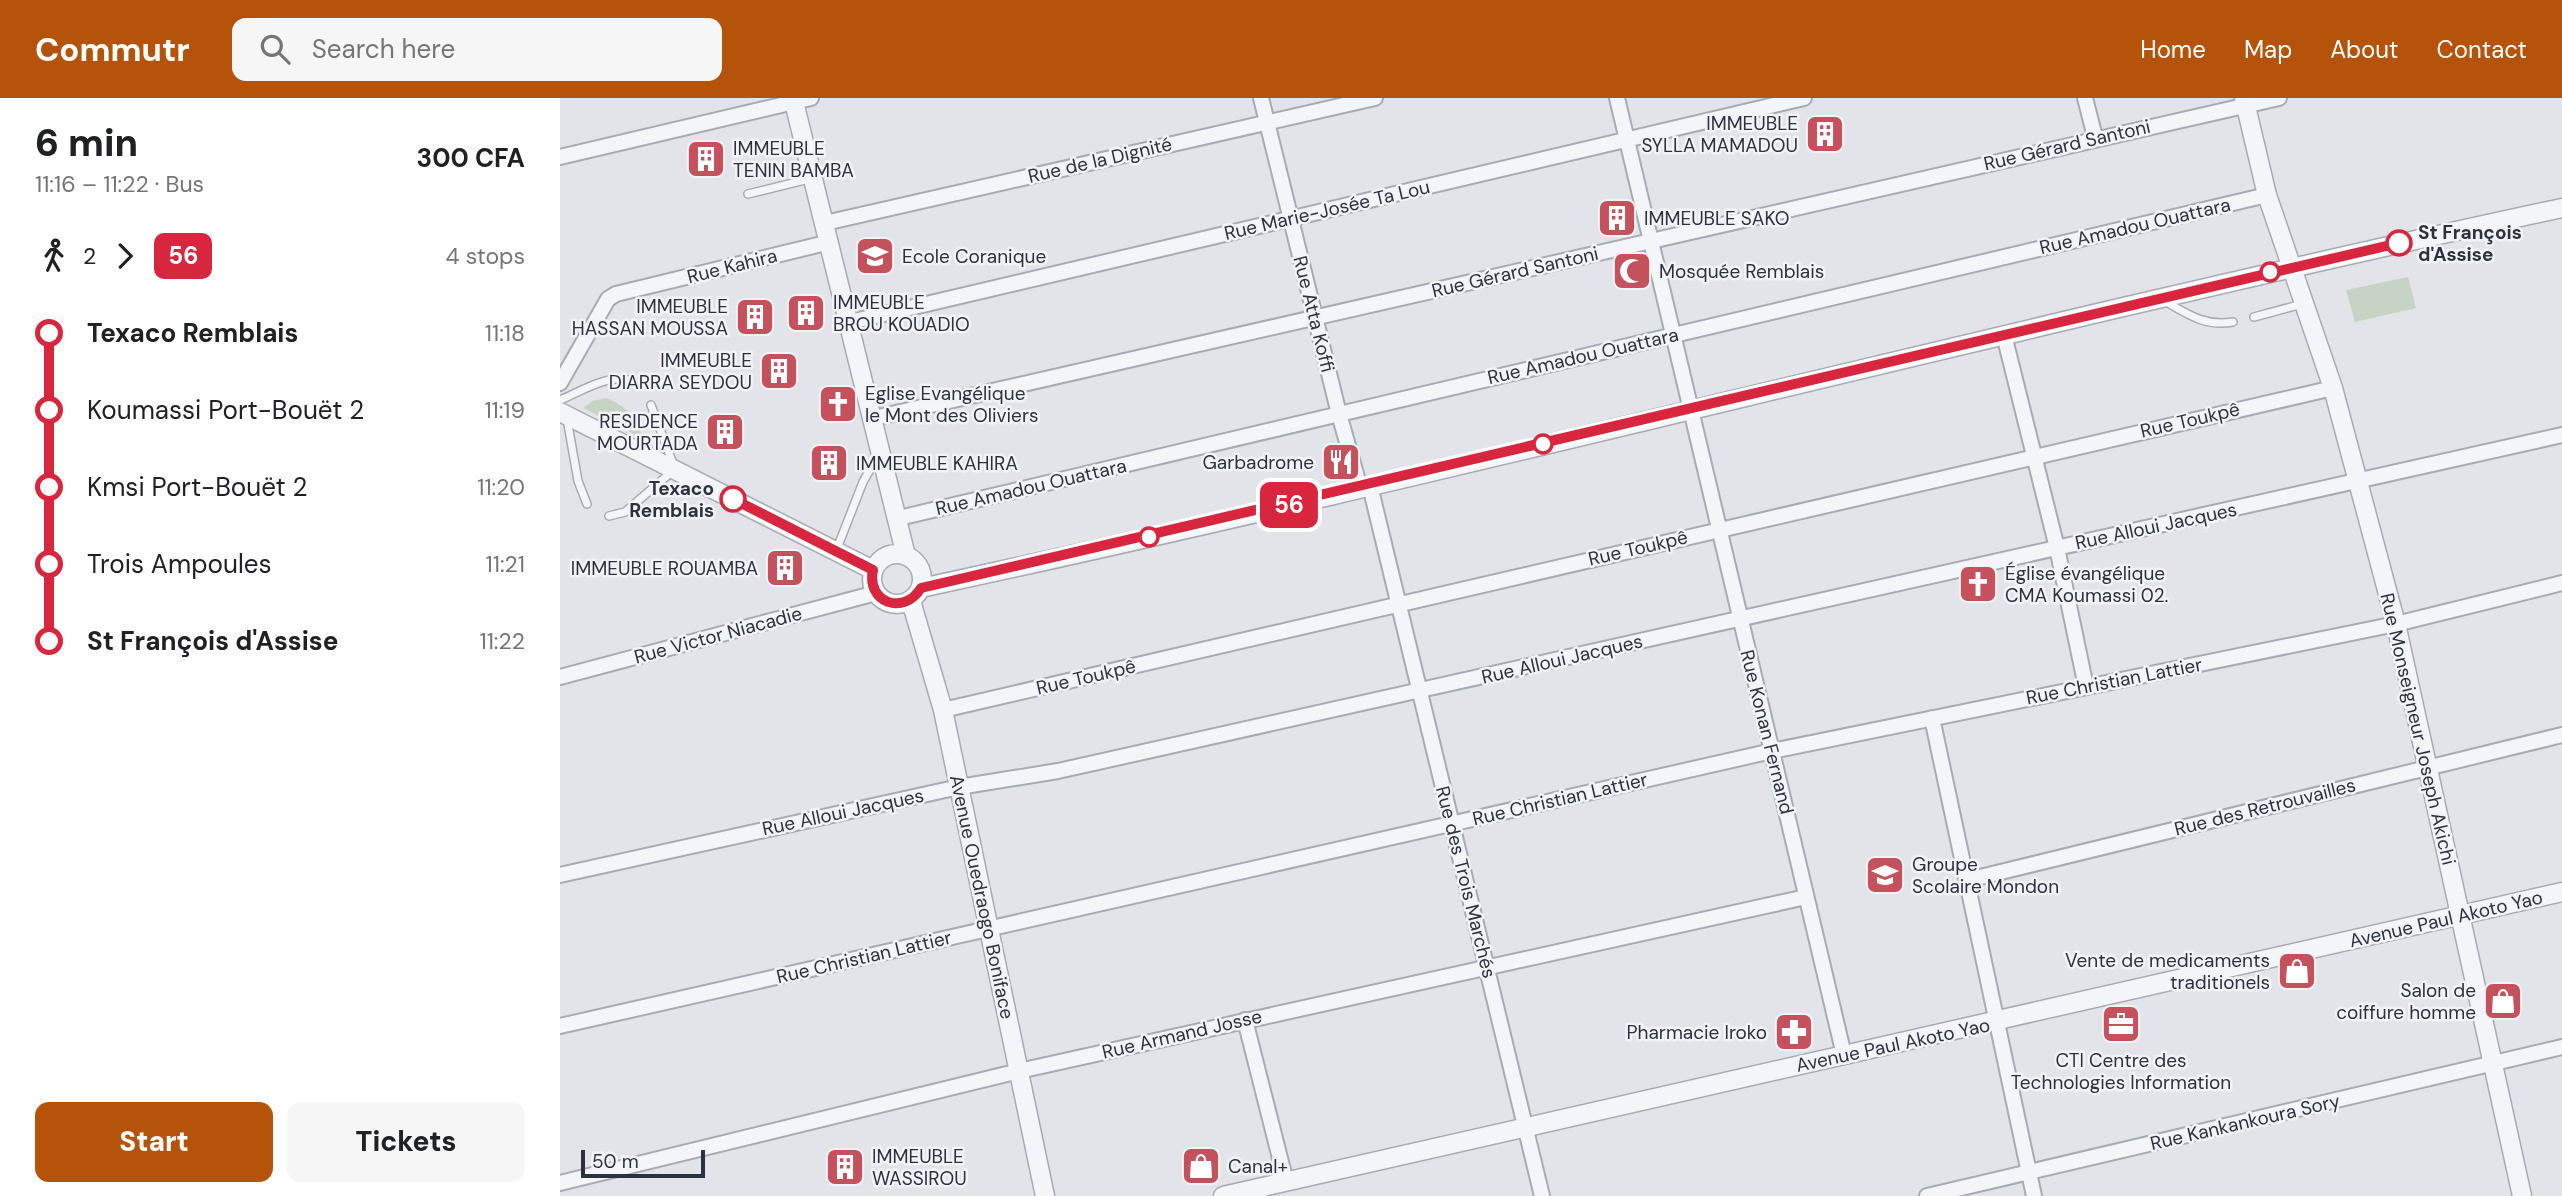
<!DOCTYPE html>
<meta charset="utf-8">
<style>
body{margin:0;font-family:"DM Sans",sans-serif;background:#f6f6f6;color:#202124;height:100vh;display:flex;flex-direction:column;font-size:26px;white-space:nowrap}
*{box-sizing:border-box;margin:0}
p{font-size:23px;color:#757577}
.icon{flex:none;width:38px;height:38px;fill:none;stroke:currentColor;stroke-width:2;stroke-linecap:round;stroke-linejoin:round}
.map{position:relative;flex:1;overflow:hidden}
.side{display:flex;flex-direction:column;background:#fff;width:560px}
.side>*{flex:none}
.badge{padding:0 14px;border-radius:10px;font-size:24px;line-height:46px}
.scale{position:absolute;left:21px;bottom:18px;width:124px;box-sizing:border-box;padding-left:7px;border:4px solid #2b3140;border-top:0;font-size:19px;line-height:24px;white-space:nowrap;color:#2b3140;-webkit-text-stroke:5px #f2f3f7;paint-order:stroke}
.map>.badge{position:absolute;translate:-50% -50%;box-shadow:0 0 0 4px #fff}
.legs{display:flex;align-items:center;gap:10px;height:77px;padding:0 35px;font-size:23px}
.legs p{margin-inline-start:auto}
.headline{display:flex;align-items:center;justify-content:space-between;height:119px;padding:0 35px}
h1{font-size:38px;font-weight:800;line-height:52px}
.action{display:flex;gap:14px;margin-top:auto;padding:14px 35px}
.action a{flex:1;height:80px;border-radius:14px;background:#b45309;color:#fff;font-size:28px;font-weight:800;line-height:80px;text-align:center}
.action a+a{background:#f6f6f6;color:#202124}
ul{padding:0 35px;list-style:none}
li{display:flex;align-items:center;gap:24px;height:77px;font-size:26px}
li i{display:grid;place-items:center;width:10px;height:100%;margin:0 9px;background:currentColor}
li i::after{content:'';width:18px;height:18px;margin:-9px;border:5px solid;border-radius:50%;background:#fff}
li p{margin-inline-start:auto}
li:first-child i{background:linear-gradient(#0000 50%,currentColor 0)}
li:last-child i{background:linear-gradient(currentColor 50%,#0000 0)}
header{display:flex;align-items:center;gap:42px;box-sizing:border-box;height:98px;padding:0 35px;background:#b45309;color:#fff}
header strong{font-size:33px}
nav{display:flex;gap:38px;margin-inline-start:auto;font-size:24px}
.search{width:490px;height:63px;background:#f6f6f6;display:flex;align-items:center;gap:18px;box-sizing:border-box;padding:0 24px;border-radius:14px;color:#757577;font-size:26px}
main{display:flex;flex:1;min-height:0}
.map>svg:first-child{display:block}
.green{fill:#c7d3c4}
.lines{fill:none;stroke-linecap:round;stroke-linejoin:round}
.service-casing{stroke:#a7abb3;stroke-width:10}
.minor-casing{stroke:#a7abb3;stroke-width:18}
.tertiary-casing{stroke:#a7abb3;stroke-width:21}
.service{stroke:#f4f5f8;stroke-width:7}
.minor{stroke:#f4f5f8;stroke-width:14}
.tertiary{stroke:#f4f5f8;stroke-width:18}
.line-1-casing{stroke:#fff;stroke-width:16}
.line-1{stroke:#d7263d;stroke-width:10}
.stop-1-dot{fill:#fff;stroke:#d7263d;stroke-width:3.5}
.labels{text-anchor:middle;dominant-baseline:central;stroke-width:5;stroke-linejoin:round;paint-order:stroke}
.poi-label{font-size:19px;fill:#2b3140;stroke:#f2f3f7;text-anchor:start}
.street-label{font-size:19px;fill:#2b3140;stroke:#f2f3f7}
.stop-label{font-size:19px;font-weight:bold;fill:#2b3140;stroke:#f2f3f7;text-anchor:start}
</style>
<header>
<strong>Commutr</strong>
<div class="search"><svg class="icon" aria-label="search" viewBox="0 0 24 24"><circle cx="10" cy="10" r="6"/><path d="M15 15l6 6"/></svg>Search here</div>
<nav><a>Home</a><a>Map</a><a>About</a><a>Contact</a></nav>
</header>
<main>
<section class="side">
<div class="headline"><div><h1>6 min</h1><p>11:16 – 11:22 · Bus</p></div><b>300 CFA</b></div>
<div class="legs"><svg class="icon" aria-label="walk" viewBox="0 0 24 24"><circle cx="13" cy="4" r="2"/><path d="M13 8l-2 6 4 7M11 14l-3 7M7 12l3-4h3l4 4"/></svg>2<svg class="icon" aria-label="forward" viewBox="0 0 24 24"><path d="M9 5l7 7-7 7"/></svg><b class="badge" style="background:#d7263d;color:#fff">56</b><p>4 stops</p></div>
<ul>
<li><i style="color:#d7263d"></i><b>Texaco Remblais</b><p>11:18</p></li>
<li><i style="color:#d7263d"></i><span>Koumassi Port-Bouët 2</span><p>11:19</p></li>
<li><i style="color:#d7263d"></i><span>Kmsi Port-Bouët 2</span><p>11:20</p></li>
<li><i style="color:#d7263d"></i><span>Trois Ampoules</span><p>11:21</p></li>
<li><i style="color:#d7263d"></i><b>St François d'Assise</b><p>11:22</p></li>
</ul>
<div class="action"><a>Start</a><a>Tickets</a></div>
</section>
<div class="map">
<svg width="2002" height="1098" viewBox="0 0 2002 1098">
<rect width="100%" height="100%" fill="#e2e4e9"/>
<path class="green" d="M1848 179 1856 210 1795 224 1786 192Z
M46 300C66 308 78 319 82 340L23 310 33 303Z"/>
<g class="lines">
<g class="service-casing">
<path id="service" d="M188 96 253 80
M1603 202C1627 216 1645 229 1673 224
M1694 219 1742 206
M0 302C27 291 51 272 79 286
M7 321 18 383 27 406
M49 418 65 414 115 371 91 307
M276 453 303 384 317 359"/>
</g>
<g class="minor-casing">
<path id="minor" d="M701 0 779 316 800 390
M1057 0 1284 957
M1525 0 1535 39
M0 59 251 0
M265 125 815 0
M290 224 1244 0
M1444 237 1497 450 1526 589
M0 285 48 201 56 196 270 144
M314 320 1719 0
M810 388 982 1098
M339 420 1707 97
M0 579 316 495
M383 612 1773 290
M1372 620 1474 1098
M0 777 399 689 498 673 2002 337
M1408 782 2002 637
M685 922 726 1084
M0 928 1212 653 1836 526 2002 485
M0 1085 459 973 1246 799
M1367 1098 2002 949"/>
</g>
<g class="tertiary-casing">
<path id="tertiary" d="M233 0 346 458
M1684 0 1707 97 1773 290 1836 526 1962 1098
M0 314 313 472
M312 481a25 25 0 1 1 50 0a25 25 0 1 1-50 0Z
M361 490C910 372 1453 228 2002 110
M351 503 383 612 485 1098
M663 1098 2002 794"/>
</g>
<use href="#service" class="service"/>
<use href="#minor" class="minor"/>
<use href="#tertiary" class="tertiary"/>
</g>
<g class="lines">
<g class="line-1-casing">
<path id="line-1" d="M173 401 313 472C306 505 344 518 361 490L1839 145"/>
</g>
<use href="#line-1" class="line-1"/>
</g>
<defs>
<g id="building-square" transform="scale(2.0125)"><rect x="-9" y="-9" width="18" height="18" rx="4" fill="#c4515b" stroke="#f2f3f7"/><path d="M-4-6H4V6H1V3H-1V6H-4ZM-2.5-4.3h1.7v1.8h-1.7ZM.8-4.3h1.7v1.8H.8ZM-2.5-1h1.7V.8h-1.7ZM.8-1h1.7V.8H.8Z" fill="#fff"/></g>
<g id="school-square" transform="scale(2.0125)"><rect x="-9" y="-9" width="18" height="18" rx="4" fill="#c4515b" stroke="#f2f3f7"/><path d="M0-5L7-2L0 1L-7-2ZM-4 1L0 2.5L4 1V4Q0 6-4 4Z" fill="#fff"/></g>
<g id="mosque-square" transform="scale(2.0125)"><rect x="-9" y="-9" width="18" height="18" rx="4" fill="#c4515b" stroke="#f2f3f7"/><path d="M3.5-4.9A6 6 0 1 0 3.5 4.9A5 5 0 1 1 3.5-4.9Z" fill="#fff"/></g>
<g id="church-square" transform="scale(2.0125)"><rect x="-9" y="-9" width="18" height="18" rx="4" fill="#c4515b" stroke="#f2f3f7"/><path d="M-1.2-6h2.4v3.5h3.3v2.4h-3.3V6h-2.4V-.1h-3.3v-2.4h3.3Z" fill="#fff"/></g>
<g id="restaurant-square" transform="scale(2.0125)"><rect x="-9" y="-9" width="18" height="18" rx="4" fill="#c4515b" stroke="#f2f3f7"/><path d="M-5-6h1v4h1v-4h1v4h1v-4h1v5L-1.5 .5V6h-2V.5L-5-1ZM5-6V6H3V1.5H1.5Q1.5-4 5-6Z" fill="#fff"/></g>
<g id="shop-square" transform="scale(2.0125)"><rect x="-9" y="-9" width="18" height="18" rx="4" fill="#c4515b" stroke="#f2f3f7"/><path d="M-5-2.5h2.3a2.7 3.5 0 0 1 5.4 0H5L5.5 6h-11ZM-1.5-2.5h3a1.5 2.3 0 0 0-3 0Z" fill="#fff"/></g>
<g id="office-square" transform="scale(2.0125)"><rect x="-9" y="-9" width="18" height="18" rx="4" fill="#c4515b" stroke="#f2f3f7"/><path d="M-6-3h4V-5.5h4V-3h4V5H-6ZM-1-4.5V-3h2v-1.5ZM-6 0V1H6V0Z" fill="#fff"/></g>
<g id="pharmacy-square" transform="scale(2.0125)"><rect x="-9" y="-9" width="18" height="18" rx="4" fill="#c4515b" stroke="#f2f3f7"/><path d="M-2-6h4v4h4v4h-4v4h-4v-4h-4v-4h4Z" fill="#fff"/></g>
</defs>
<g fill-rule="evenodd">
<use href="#building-square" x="1265" y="36"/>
<use href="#building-square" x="146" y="61"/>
<use href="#building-square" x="1057" y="120"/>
<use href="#school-square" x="315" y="158"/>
<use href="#mosque-square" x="1072" y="173"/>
<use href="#building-square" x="246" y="215"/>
<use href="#building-square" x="195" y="219"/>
<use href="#building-square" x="219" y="273"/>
<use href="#church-square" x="278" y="306"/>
<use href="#building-square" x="165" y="334"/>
<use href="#restaurant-square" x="781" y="364"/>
<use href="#building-square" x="269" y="365"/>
<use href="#building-square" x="225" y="470"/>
<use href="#church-square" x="1418" y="486"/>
<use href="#school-square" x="1325" y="777"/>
<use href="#shop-square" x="1737" y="873"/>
<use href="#shop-square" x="1943" y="903"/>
<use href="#office-square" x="1561" y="926"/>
<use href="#pharmacy-square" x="1234" y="934"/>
<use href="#shop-square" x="641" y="1068"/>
<use href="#building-square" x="285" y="1069"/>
</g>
<g class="stop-1-dot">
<circle cx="1839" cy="145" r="12"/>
<circle cx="1710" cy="174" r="9"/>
<circle cx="983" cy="346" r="9"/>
<circle cx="173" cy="401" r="12"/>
<circle cx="589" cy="439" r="9"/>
</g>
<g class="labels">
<g class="poi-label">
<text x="1238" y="25" text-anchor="end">IMMEUBLE<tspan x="1238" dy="22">SYLLA MAMADOU</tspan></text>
<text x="173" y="50">IMMEUBLE<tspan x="173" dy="22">TENIN BAMBA</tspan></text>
<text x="1084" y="120">IMMEUBLE SAKO</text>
<text x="342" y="158">Ecole Coranique</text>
<text x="1099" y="173">Mosquée Remblais</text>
<text x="273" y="204">IMMEUBLE<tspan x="273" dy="22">BROU KOUADIO</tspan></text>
<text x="168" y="208" text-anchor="end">IMMEUBLE<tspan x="168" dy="22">HASSAN MOUSSA</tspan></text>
<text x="192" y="262" text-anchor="end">IMMEUBLE<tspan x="192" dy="22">DIARRA SEYDOU</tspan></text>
<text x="305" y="295">Eglise Evangélique<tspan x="305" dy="22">le Mont des Oliviers</tspan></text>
<text x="138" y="323" text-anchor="end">RESIDENCE<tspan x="138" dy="22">MOURTADA</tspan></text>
<text x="754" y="364" text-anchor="end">Garbadrome</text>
<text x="296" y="365">IMMEUBLE KAHIRA</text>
<text x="198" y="470" text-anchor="end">IMMEUBLE ROUAMBA</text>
<text x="1445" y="475">Église évangélique<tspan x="1445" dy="22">CMA Koumassi 02.</tspan></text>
<text x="1352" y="766">Groupe<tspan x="1352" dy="22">Scolaire Mondon</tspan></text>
<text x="1710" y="862" text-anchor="end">Vente de medicaments<tspan x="1710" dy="22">traditionels</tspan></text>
<text x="1916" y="892" text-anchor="end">Salon de<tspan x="1916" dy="22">coiffure homme</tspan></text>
<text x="1207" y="934" text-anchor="end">Pharmacie Iroko</text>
<text x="1561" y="962" text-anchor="middle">CTI Centre des<tspan x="1561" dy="22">Technologies Information</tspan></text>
<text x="312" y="1058">IMMEUBLE<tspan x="312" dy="22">WASSIROU</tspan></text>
<text x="668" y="1068">Canal+</text>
</g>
<g class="street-label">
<text transform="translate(1507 47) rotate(-13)">Rue Gérard Santoni</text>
<text transform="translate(540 62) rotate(-13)">Rue de la Dignité</text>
<text transform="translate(767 112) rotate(-13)">Rue Marie-Josée Ta Lou</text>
<text transform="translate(1575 128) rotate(-13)">Rue Amadou Ouattara</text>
<text transform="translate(172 168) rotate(-14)">Rue Kahira</text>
<text transform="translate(955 174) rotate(-13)">Rue Gérard Santoni</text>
<text transform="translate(754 216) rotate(76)">Rue Atta Koffi</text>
<text transform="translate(1023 258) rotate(-13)">Rue Amadou Ouattara</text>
<text transform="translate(1630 322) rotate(-13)">Rue Toukpê</text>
<text transform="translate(471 389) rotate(-13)">Rue Amadou Ouattara</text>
<text transform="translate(1596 428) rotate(-12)">Rue Alloui Jacques</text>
<text transform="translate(1078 450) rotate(-13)">Rue Toukpê</text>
<text transform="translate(158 537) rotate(-15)">Rue Victor Niacadie</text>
<text transform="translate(1002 561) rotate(-13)">Rue Alloui Jacques</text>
<text transform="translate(526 579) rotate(-13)">Rue Toukpê</text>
<text transform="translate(1554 583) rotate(-11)">Rue Christian Lattier</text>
<text transform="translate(1858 631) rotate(77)">Rue Monseigneur Joseph Akichi</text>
<text transform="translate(1207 634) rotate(76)">Rue Konan Fernand</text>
<text transform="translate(1000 701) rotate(-13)">Rue Christian Lattier</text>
<text transform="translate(1705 709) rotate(-14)">Rue des Retrouvailles</text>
<text transform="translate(283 714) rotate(-12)">Rue Alloui Jacques</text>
<text transform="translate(906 784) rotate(76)">Rue des Trois Marchés</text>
<text transform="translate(422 799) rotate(78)">Avenue Ouedraogo Boniface</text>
<text transform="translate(1886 821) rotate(-13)">Avenue Paul Akoto Yao</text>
<text transform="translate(304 859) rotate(-13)">Rue Christian Lattier</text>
<text transform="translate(622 936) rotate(-13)">Rue Armand Josse</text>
<text transform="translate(1333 947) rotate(-12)">Avenue Paul Akoto Yao</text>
<text transform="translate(1685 1024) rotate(-13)">Rue Kankankoura Sory</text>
</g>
<g class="stop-label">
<text x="1858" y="134">St François<tspan x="1858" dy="22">d'Assise</tspan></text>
<text x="154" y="390" text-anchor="end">Texaco<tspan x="154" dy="22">Remblais</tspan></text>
</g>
</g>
</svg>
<div class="scale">50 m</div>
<b class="badge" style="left:729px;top:407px;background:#d7263d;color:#fff">56</b>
</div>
</main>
